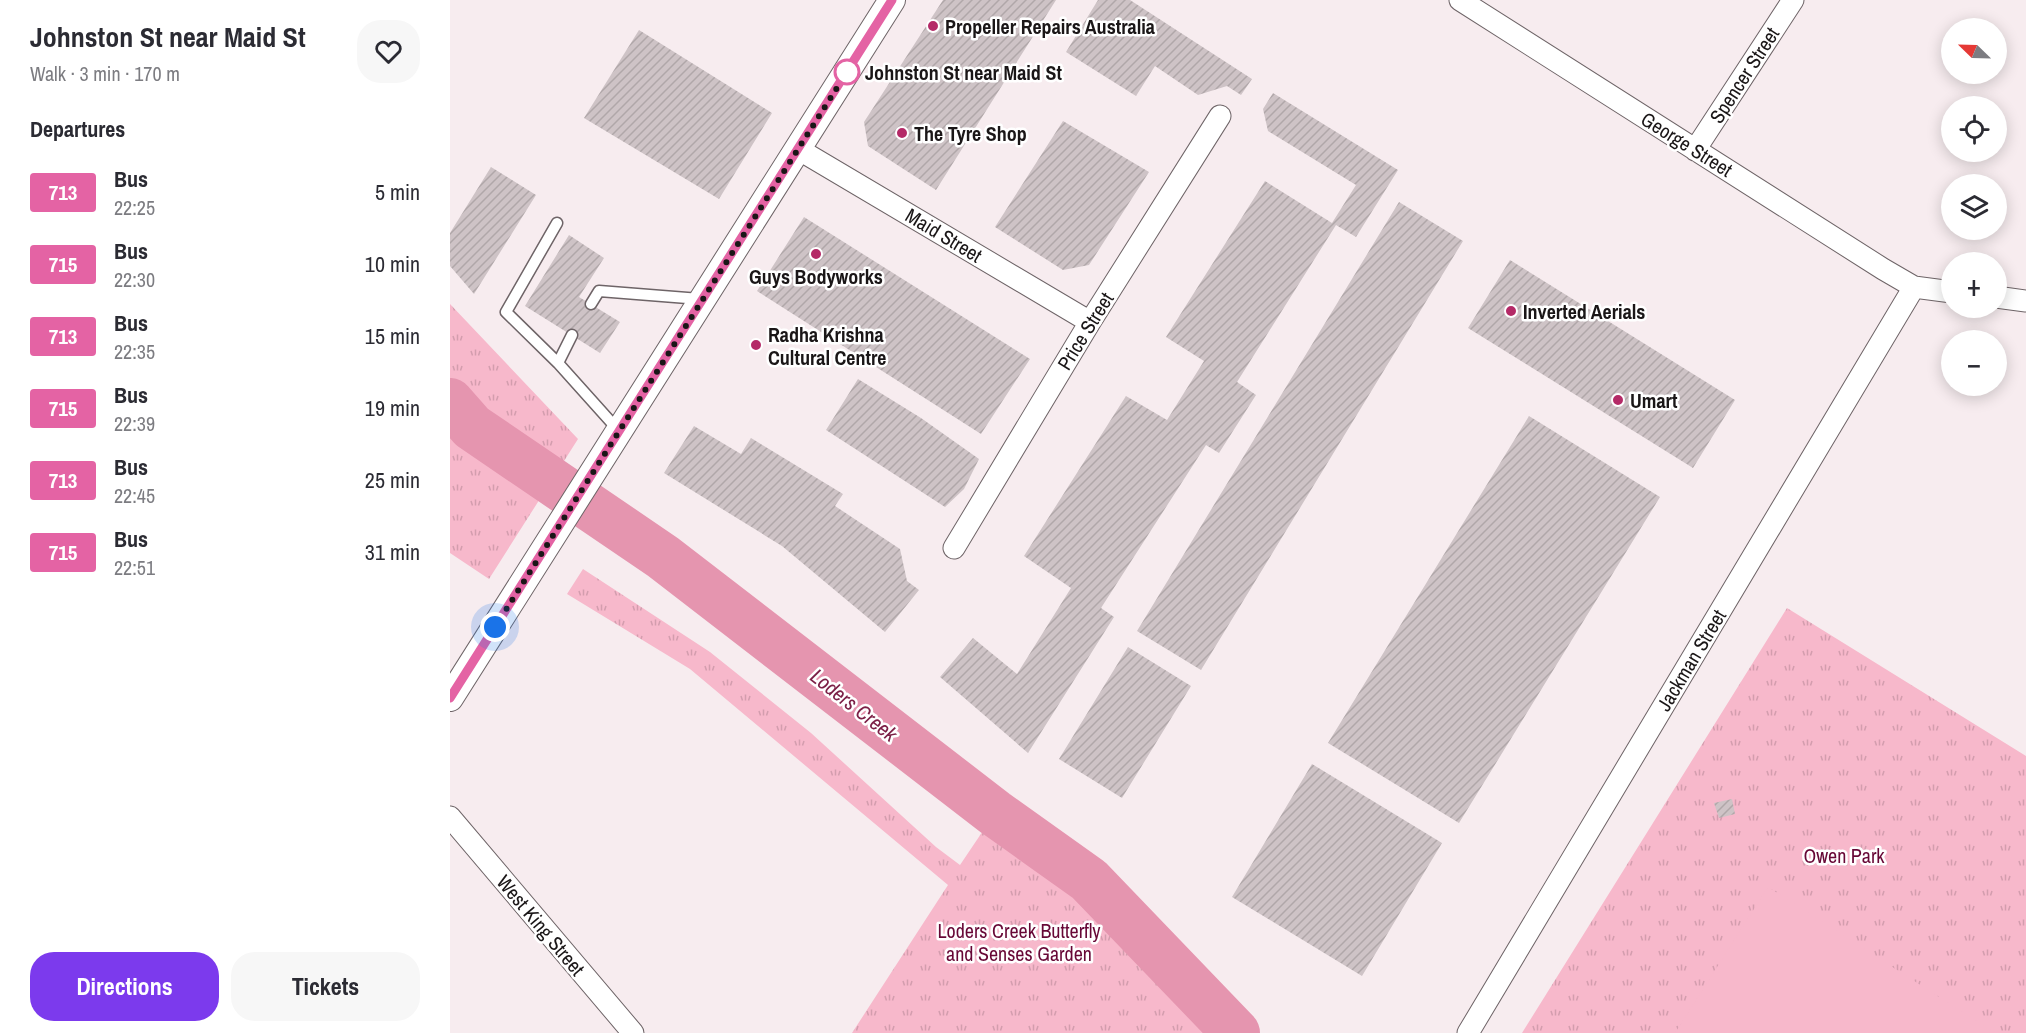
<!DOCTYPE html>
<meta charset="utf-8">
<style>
body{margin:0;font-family:"Archivo Narrow",sans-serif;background:#f7f7f7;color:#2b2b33;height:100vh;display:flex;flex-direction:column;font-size:22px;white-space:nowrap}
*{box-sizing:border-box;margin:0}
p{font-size:20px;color:#7c7c81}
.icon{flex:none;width:33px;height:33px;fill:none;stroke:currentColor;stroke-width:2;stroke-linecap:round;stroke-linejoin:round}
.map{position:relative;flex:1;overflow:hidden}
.panel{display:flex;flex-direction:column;background:#fff;width:450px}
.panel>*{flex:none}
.badge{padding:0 12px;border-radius:4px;font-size:21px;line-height:39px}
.needle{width:39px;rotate:293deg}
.tools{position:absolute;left:1491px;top:18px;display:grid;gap:12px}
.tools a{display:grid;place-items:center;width:66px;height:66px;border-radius:50%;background:#fff;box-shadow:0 3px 15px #0003;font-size:30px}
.you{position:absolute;width:30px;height:30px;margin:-15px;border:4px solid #fff;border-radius:50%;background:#1a73e8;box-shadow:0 0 0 9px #1a73e833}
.map>.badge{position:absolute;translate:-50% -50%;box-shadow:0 0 0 3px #fff}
h2{padding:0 30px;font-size:22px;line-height:54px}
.round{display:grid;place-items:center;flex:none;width:63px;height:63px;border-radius:24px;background:#f7f7f7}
.summary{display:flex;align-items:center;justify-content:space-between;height:102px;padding:0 30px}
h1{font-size:28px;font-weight:700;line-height:45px}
.cta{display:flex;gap:12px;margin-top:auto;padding:12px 30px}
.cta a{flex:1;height:69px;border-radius:24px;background:#7c3aed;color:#fff;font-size:24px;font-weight:700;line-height:69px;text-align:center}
.cta a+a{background:#f7f7f7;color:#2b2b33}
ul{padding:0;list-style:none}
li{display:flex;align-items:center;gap:18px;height:72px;padding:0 30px}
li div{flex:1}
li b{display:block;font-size:22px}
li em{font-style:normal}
li .badge{min-width:66px;font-weight:700;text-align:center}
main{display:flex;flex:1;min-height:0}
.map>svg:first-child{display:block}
.grass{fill:url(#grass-tufts)}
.pitch{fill:#f7b8cb}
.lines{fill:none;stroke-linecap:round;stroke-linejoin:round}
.river{stroke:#e595af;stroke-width:48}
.building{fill:url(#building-hatch)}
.service-casing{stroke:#6e6467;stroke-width:13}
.minor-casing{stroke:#6e6467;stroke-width:23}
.tertiary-casing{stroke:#6e6467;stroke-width:28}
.service{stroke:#fff;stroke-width:10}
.minor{stroke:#fff;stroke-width:21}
.tertiary{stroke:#fff;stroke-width:26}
.line-casing{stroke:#fff;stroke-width:14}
.line{stroke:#e463a4;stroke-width:9}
.walk{stroke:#1a1617;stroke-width:6;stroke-dasharray:0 10.8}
.poi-dot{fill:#b42a67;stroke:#fff;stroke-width:2}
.stop-dot{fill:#fff;stroke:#e463a4;stroke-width:3}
.labels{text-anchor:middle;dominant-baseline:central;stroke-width:5;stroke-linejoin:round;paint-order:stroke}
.poi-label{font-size:20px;font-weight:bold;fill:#1a1617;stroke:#fff;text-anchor:start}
.stop-label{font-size:20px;font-weight:bold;fill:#1a1617;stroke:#fff;text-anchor:start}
.street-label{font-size:20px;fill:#1a1617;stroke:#fff}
.park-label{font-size:20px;fill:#670736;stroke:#fff}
.water-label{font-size:21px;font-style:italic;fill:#7c2047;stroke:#fff}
</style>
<main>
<section class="panel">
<div class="summary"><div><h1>Johnston St near Maid St</h1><p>Walk · 3 min · 170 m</p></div><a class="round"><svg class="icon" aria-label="heart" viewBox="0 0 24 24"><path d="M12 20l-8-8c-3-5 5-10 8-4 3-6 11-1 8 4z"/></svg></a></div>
<h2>Departures</h2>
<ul>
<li><span class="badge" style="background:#e463a4;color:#fff">713</span><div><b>Bus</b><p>22:25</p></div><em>5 min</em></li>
<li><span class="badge" style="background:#e463a4;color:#fff">715</span><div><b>Bus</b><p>22:30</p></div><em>10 min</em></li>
<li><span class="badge" style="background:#e463a4;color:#fff">713</span><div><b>Bus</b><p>22:35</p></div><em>15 min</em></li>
<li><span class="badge" style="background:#e463a4;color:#fff">715</span><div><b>Bus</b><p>22:39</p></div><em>19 min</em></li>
<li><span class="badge" style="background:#e463a4;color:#fff">713</span><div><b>Bus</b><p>22:45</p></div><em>25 min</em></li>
<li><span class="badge" style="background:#e463a4;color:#fff">715</span><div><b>Bus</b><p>22:51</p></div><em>31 min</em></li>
</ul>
<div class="cta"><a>Directions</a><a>Tickets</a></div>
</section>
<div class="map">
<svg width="1576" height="1033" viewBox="0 0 1576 1033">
<defs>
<pattern id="grass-tufts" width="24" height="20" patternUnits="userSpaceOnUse" patternTransform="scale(1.5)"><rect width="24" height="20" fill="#f7b8cb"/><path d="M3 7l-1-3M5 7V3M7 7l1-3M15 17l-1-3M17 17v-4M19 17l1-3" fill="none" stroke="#d39dae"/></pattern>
<pattern id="building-hatch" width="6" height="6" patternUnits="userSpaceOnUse" patternTransform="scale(1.5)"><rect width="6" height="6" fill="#cec3c6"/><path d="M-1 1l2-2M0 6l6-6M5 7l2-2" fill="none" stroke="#b0a7a9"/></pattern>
</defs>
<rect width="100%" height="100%" fill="#f7ecef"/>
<path class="grass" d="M0 304 128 439 39 579 0 553Z
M133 569 260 652 361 733 486 847 510 865 545 813 639 880 786 1033H402L498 885 240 669 117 594Z
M1337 608 1576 756V1033H1072Z"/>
<path class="pitch" d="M1318 887 1545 1033H1225Z"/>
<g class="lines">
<path class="river" d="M0 402 22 427 213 557 545 813 639 880 786 1033"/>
</g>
<path class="building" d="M493 0H606L486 190 418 146 414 122Z
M648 0H680L802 79 791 95 777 86 748 95 705 66 686 96 616 52Z
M189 30 322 113 269 199 134 118Z
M823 93 948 170 906 237 886 225 787 382 806 395 769 453 756 445 651 608 664 617 578 753 490 677 523 638 567 674 621 588 574 556 676 396 717 420 754 361 716 337 815 181 882 223 906 185 818 131 813 109Z
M613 121 699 172 639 265 613 270 545 227Z
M41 167 86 195 24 294 0 266V233Z
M949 202 1013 241 751 670 687 631Z
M354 217 580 359 531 434 307 291Z
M119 235 154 258 129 297 170 322 150 353 75 306Z
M1060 260 1285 400 1243 468 1018 328Z
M408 379 471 418 529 459 514 489 495 507 376 430Z
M1079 416 1210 497 1009 823 878 743Z
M244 426 291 454 301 438 393 494 385 506 450 549 457 581 469 590 435 632 332 546 214 473Z
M678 647 741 686 672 798 609 759Z
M862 764 992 843 912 976 782 897Z
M1282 799 1285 814 1269 818 1264 803Z"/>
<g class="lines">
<g class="service-casing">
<path id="service" d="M107 223 56 312 108 363
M141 304 149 291 250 299
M122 335 108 363 169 431"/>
</g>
<g class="minor-casing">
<path id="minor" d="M1010 0 1433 269 1464 287 1502 292
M348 149 640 322
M1245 150 1343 0
M1546 297 1576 301
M504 548 640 322 770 116
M0 817 183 1033
M1018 1033 1464 287"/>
</g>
<g class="tertiary-casing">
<path id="tertiary" d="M0 698 442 0"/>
</g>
<use href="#service" class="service"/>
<use href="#minor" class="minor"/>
<use href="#tertiary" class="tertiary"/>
</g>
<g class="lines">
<g class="line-casing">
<path id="line" d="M0 698 442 0"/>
</g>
<use href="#line" class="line"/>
<path class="walk" d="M45 627 397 72"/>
</g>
<g class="poi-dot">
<circle cx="483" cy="26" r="6"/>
<circle cx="452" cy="133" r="6"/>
<circle cx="366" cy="254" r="6"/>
<circle cx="1061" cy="311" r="6"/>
<circle cx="306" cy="345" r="6"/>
<circle cx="1168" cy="400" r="6"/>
</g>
<circle class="stop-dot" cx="397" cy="72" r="12"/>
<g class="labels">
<g class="poi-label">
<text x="495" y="26">Propeller Repairs Australia</text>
<text x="464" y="133">The Tyre Shop</text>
<text x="366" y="276" text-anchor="middle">Guys Bodyworks</text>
<text x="1073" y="311">Inverted Aerials</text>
<text x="318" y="334">Radha Krishna<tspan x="318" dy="23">Cultural Centre</tspan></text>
<text x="1180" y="400">Umart</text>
</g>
<g class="stop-label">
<text x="415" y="72">Johnston St near Maid St</text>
</g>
<g class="street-label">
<text transform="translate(1294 75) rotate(-57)">Spencer Street</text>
<text transform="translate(1237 144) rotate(32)">George Street</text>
<text transform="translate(494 235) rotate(31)">Maid Street</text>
<text transform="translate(635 331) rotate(-58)">Price Street</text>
<text transform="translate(1241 660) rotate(-59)">Jackman Street</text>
<text transform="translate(91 925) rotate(50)">West King Street</text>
</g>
<g class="park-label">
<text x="1394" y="855">Owen Park</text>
<text x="569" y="930">Loders Creek Butterfly<tspan x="569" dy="23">and Senses Garden</tspan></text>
</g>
<g class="water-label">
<text transform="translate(404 705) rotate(38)">Loders Creek</text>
</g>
</g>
</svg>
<div class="tools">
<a><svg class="needle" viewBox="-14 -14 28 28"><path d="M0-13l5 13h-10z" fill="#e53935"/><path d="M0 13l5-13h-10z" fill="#7c7c81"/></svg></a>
<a><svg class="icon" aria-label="locate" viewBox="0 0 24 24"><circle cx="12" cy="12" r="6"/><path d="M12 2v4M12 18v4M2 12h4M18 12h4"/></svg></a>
<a><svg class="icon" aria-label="layers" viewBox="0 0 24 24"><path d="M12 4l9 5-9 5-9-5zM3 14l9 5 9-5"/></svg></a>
<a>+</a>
<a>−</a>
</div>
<div class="you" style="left:45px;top:627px"></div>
</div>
</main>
